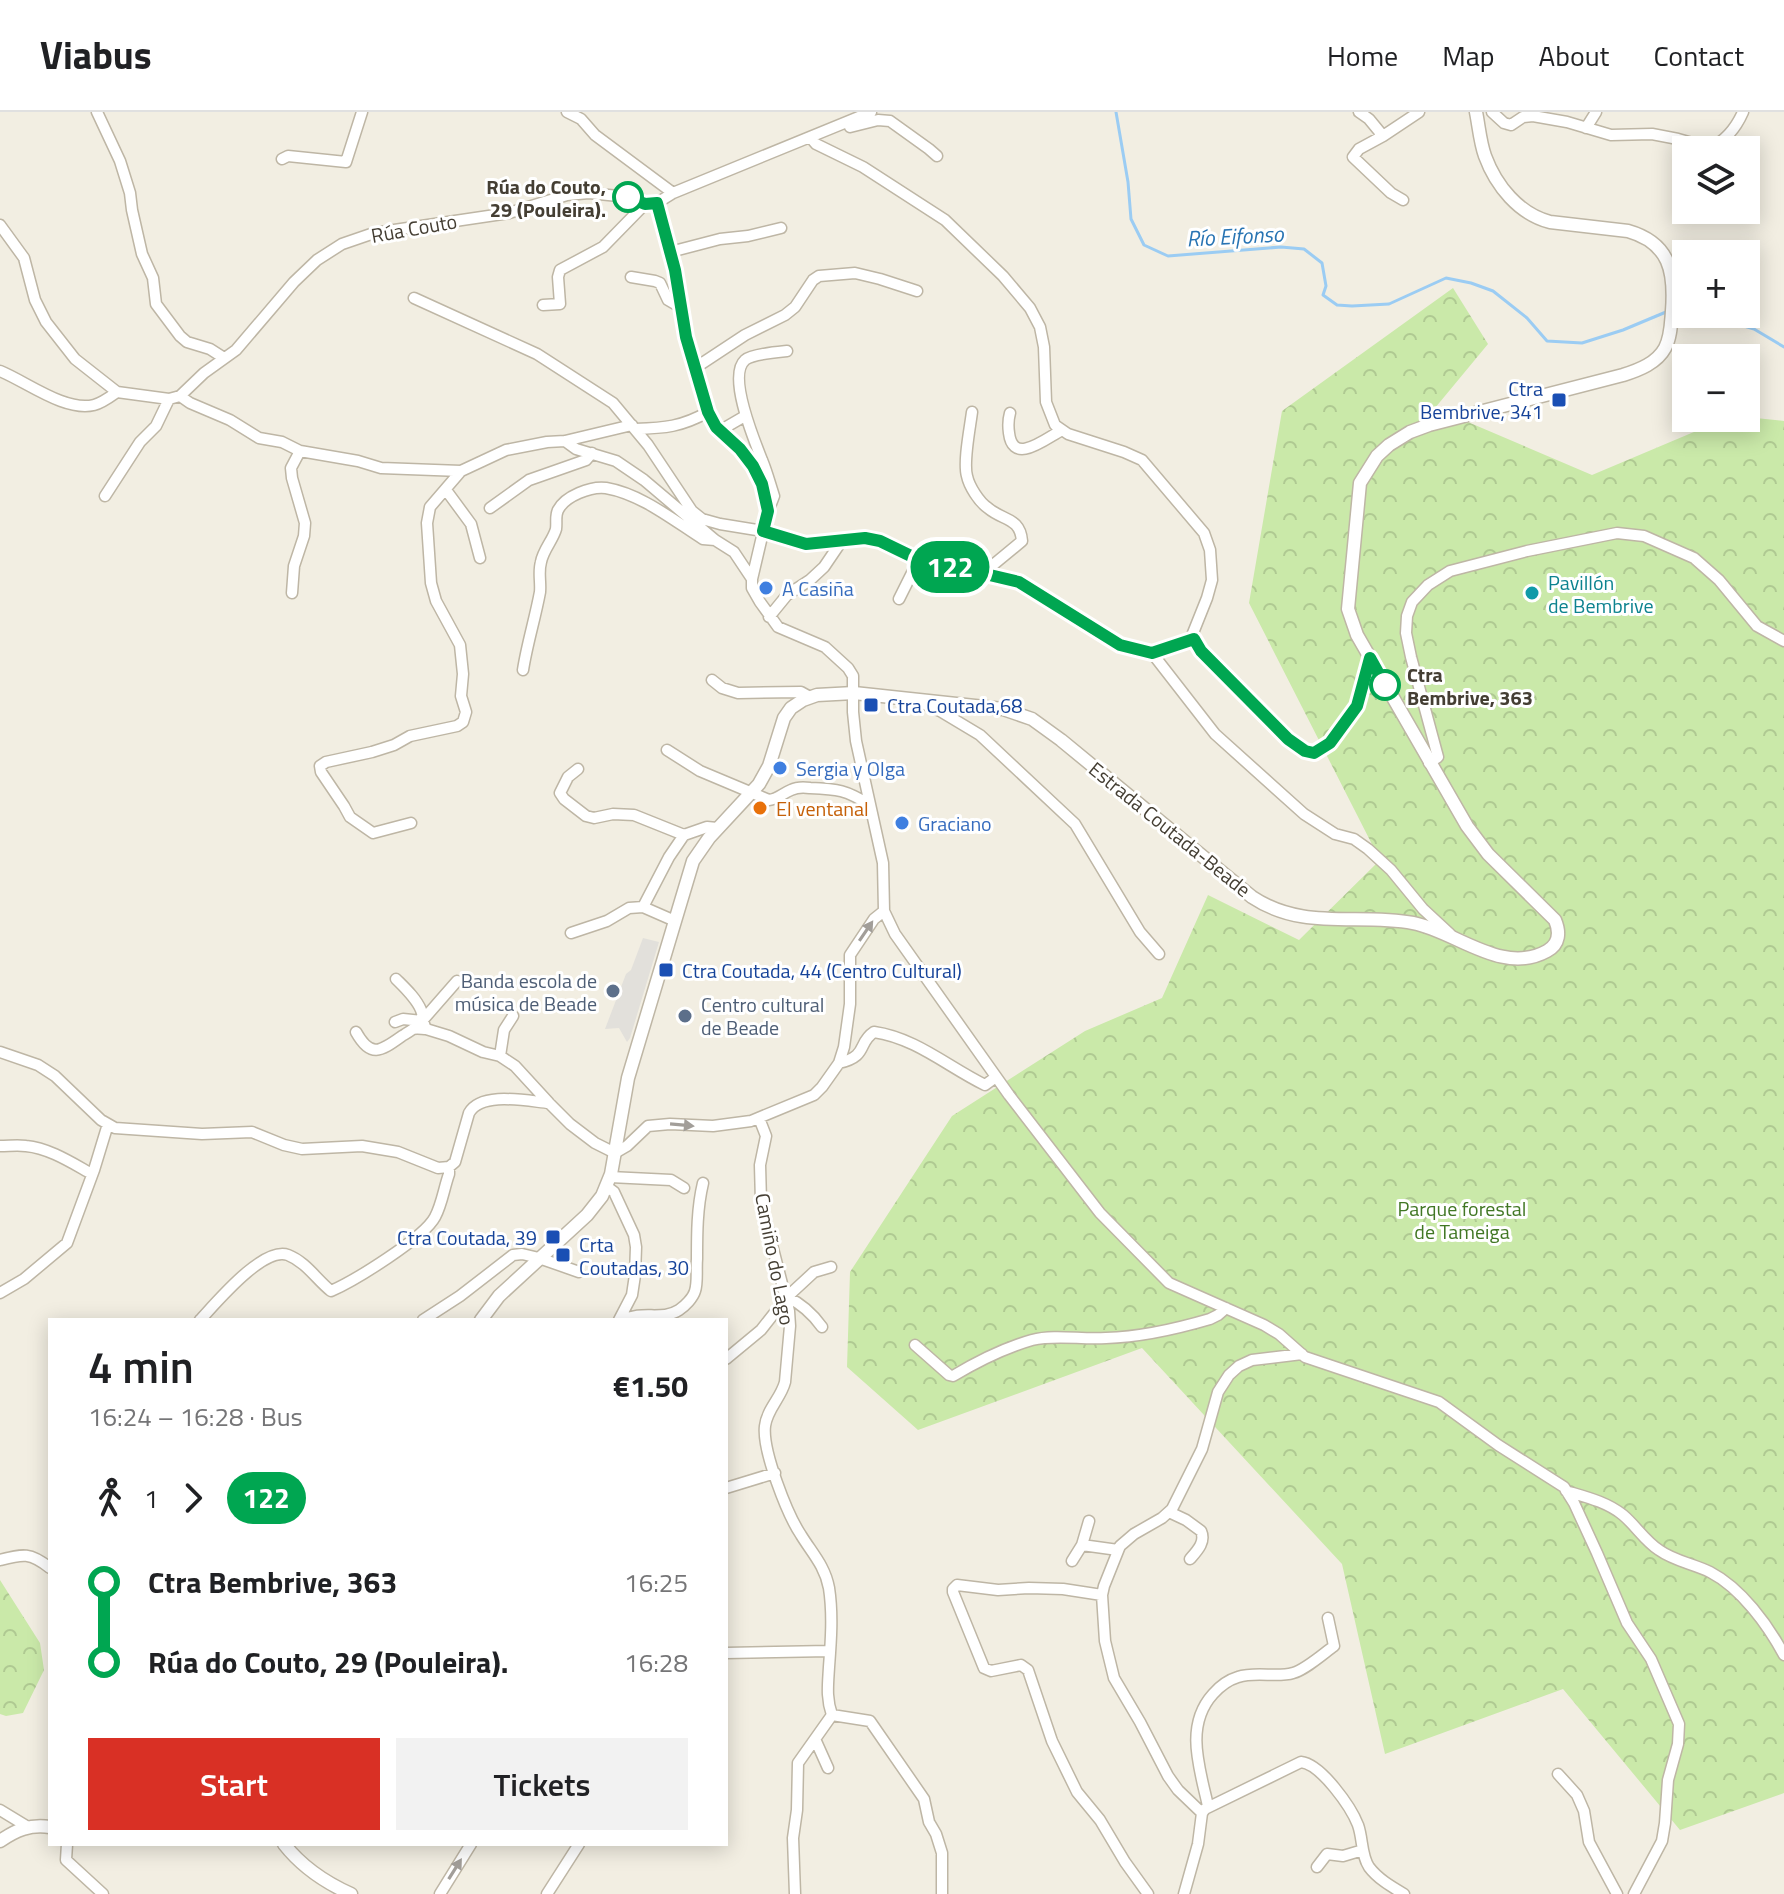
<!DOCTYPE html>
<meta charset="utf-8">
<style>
body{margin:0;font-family:"Titillium Web",sans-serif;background:#f2f2f2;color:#202124;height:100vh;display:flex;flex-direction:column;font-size:30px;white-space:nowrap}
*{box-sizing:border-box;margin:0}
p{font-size:26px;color:#757577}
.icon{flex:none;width:44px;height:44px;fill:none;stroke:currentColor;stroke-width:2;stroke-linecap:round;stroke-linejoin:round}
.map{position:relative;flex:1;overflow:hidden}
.panel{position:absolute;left:48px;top:1206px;width:680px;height:528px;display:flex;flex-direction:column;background:#fff;border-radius:0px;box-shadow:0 4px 20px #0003}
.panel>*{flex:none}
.badge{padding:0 16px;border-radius:26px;font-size:28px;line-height:52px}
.fabs{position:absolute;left:1672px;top:24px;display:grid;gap:16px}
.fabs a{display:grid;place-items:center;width:88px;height:88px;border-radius:0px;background:#fff;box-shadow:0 4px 20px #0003;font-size:40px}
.map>.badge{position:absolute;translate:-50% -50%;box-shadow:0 0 0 4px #fff}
.legs{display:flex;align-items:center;gap:12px;height:88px;padding:0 40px;font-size:26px}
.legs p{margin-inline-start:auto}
.overview{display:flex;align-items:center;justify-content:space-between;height:136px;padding:0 40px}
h1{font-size:44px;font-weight:600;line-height:60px}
.action{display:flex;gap:16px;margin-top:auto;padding:16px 40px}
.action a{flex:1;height:92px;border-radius:0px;background:#d93025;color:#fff;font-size:32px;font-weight:600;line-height:92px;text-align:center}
.action a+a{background:#f2f2f2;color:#202124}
ul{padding:0 40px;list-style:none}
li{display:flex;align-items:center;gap:28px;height:80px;font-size:30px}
li i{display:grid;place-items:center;width:12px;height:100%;margin:0 10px;background:currentColor}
li i::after{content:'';width:20px;height:20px;margin:-10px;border:6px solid;border-radius:50%;background:#fff}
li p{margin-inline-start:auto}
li:first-child i{background:linear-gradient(#0000 50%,currentColor 0)}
li:last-child i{background:linear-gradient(currentColor 50%,#0000 0)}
header{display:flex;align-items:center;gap:48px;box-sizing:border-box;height:112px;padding:0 40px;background:#fff;border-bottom:2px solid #e0e0e0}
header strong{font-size:38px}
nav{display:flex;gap:44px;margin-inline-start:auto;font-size:28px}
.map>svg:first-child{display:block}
.forest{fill:url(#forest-crowns)}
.parking{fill:#e2e0db}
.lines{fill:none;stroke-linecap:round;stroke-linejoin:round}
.stream{stroke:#9bccf3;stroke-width:3}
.minor-casing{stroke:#beb6a5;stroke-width:13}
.tertiary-casing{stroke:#beb6a5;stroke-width:15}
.minor{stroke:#fff;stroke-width:10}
.tertiary{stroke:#fff;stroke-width:12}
.oneway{fill:#a29e99}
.line-1-casing{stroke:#fff;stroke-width:18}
.line-1{stroke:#00a651;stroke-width:12}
.stop-1-dot{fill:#fff;stroke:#00a651;stroke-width:4}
.transit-dot{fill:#1a4fb4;stroke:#fff;stroke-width:3}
.shop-dot{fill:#3f7fe0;stroke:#fff;stroke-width:3}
.culture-dot{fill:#0f9aa8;stroke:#fff;stroke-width:3}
.food-dot{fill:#e8710a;stroke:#fff;stroke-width:3}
.service-dot{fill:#5c6f8a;stroke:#fff;stroke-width:3}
.labels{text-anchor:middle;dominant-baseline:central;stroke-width:6;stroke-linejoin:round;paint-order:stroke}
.stop-label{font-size:20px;font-weight:bold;fill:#443e33;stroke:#fff;text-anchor:end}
.street-label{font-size:20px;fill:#443e33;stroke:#fff}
.transit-label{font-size:20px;fill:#164399;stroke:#fff;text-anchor:start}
.culture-label{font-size:20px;fill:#0d838f;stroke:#fff;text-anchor:start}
.shop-label{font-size:20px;fill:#366cbe;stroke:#fff;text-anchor:start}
.food-label{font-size:20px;fill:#c56008;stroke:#fff;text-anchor:start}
.service-label{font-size:20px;fill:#4e5e75;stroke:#fff;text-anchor:end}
.park-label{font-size:20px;fill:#417724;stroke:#fff}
.water-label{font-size:22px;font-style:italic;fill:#2874b3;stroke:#fff}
</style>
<header>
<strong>Viabus</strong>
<nav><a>Home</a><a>Map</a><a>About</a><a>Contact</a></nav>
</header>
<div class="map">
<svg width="1784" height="1782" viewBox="0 0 1784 1782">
<defs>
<pattern id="forest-crowns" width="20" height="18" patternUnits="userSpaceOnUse" patternTransform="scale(2)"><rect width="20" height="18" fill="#cae9a9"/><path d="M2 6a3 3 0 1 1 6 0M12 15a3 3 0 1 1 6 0" fill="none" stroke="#afc992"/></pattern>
</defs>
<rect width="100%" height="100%" fill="#f2eee2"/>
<path class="forest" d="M1453 176 1488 232 1435 296 1592 363 1727 306 1746 305 1784 309V1681L1680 1718 1563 1577 1385 1642 1342 1452 1142 1236 918 1318 847 1255 850 1160 952 1004 1085 919 1162 886 1208 783 1299 828 1380 748 1249 491 1282 299Z
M0 1468 40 1531 44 1558 23 1601 6 1604 0 1602Z"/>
<path class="parking" d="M643 826 659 830 630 926 627 930 619 916 605 917 626 862 631 858Z"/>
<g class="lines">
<path class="stream" d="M1116 0 1128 70 1131 107 1144 133 1168 144 1281 135 1304 137 1322 151 1326 174 1323 183 1337 193 1352 194 1389 192 1446 166 1471 171 1493 179 1527 206 1547 229 1582 231 1623 218 1666 200
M1674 199 1686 198
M1704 202 1754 217 1784 235"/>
<g class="minor-casing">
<path id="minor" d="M97 0 120 49 130 81 132 98 142 142 153 166 156 192 180 224 187 230 210 237 224 246
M1359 0 1369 7 1383 24
M1492 0 1504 11 1511 13 1523 5 1533 4 1567 10 1611 23 1652 22 1678 27 1710 36C1725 29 1736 16 1743 0
M850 15 878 8 890 9 929 37 937 44
M1586 16 1596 0
M810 25 816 32 863 55 945 108 1003 164 1030 196 1040 215 1044 235 1046 290 1055 313 1068 322 1124 340 1142 348 1204 421 1210 438 1212 468 1207 486 1193 521 1201 539 1288 627 1305 639 1314 641 1330 631 1357 594 1370 546
M282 47 288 44 346 50 362 0
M673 81 871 0
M1403 88 1391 81 1353 45 1359 37 1383 24 1419 0
M657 91 675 158 686 225 708 300 716 315 740 337 753 354 762 372 768 399 752 467V476L760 490 778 515 825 535 848 556 853 564V600L856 629 883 751 884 799 895 822 1009 983 1100 1101 1169 1171 1264 1213 1279 1222 1305 1245 1439 1290 1498 1333 1564 1375 1574 1391 1597 1441 1627 1511 1651 1547 1679 1612 1678 1632 1668 1668 1665 1711 1662 1729 1634 1782
M0 113 24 146 35 188 46 210 75 247 117 280 169 287 180 284 190 291 230 308 259 326 282 330 300 339 358 349 381 356 461 359
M670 140 720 127 748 124 781 116
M631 165 655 169 660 171 668 188 680 195
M414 186 537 242 613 291 648 333 692 399 702 407 720 412 763 419 806 432 865 426 880 429 913 445 1019 470 1120 533 1152 541 1194 527
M543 193 560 192 558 165 560 158 603 135 645 92
M695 256 745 223 785 203 795 195 813 168 819 164 855 161 880 167 917 179
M0 259C27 270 65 300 94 293 102 291 110 285 117 280
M180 284 204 261 236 238 294 170 317 148 342 132 374 121 509 101 567 83 589 81 628 85 645 92 657 91 673 81 595 23 581 7 567 0
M972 300C970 316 963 350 967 364 969 374 979 390 988 396 1003 409 1020 405 1022 429L982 462
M1010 301C1008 308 1008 314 1009 321 1013 354 1045 327 1062 318
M635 317C665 316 681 315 708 300
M721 318 745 304
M565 329 576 337 616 349 644 368 715 428 734 440 752 467
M446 378 471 412 480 446
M105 384 140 330 156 314 169 287
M490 396 529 368 586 348 592 341
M769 397 774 384C770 372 767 360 762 348 755 330 727 264 745 248 752 242 777 240 787 239
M292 481 294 454 304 424 305 411 292 366 291 356 300 339
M899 487 919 447
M769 505 787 483 810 468 824 455 843 427
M1152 541 1215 622 1304 702 1335 722 1354 727 1368 737 1391 758 1423 797 1450 822
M523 558C527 532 535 507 540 480 541 470 538 460 541 450 543 438 553 428 556 417 557 410 555 404 558 398 565 384 591 374 606 376 641 382 673 408 703 427L715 428
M712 568 722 576 738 581 801 580 810 585
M920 590 940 599 980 623 1075 712 1140 820 1159 842
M667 638 700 659 769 688C778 687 783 681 791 678 797 675 804 675 810 676 838 677 846 678 870 693
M1429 651 1438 645 1411 545 1406 521 1407 504 1412 490 1428 473 1450 459 1527 439 1617 421 1644 424 1694 446 1719 468 1757 514 1784 529
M578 657 568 665 560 681 564 687 586 704 594 706 613 702 634 703 684 723 707 715 717 716
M411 711 373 721 350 705 344 694 321 660 320 654 326 650 372 640 394 633 410 624 457 614 463 610 466 600 461 584 463 562 460 533 436 489 431 471 427 411 430 395 461 359 506 338 547 330 565 329 632 313
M643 795 675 809
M571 821 607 809 629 796 643 795 669 745 684 723
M396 867C405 876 416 886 421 898 424 905 422 910 426 917L449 924 483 940 500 944 515 954 549 991 570 1012 595 1031 615 1041 627 1034 648 1014 670 1012 713 1014 751 1009 814 983 822 975 839 951 844 935 850 892V843L874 807 884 799
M395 910 403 907 422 909 457 869
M356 920C371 947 381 939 402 924 403 924 413 917 413 917 417 916 422 917 426 917
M0 940 38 953 55 964 101 1008 115 1016 202 1022 252 1020 284 1033 302 1037 362 1034 398 1040 438 1056 449 1055 455 1050 469 1001C481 979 527 989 549 991
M500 944 504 918 513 904
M839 951C869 944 857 931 874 920 916 926 948 955 985 973L996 965
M759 1006 766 1024 760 1053 761 1090 789 1199 790 1214 785 1270C781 1286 767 1297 765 1314 762 1338 787 1402 801 1423 812 1441 825 1454 829 1476 833 1502 831 1529 829 1555 828 1573 826 1586 832 1603
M0 1034C9 1034 18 1033 26 1034 49 1036 72 1051 92 1062
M610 1065 671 1068 684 1076
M606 1074 614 1080 634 1123 636 1135 635 1163 632 1183 619 1208
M0 1181 24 1167 67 1131 94 1058 108 1012
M787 1185C802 1192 812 1201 822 1215
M200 1208C216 1191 263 1134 288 1143 306 1150 317 1168 331 1179 354 1169 424 1126 435 1105 442 1092 444 1076 449 1062V1055
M423 1208 460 1184 513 1143 522 1142 539 1146 579 1160
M624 1208C642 1198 662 1209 679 1198 685 1194 693 1186 695 1179 698 1170 696 1157 697 1147 697 1122 697 1096 703 1071
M915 1233 949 1263 953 1264C978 1249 1004 1236 1032 1228 1056 1222 1082 1228 1106 1226 1141 1225 1176 1217 1210 1207L1218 1203 1226 1196
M726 1247 761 1218 787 1185 814 1160 831 1155
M726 1376 775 1361
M1566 1379C1586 1385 1607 1390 1623 1403 1636 1414 1645 1429 1659 1438 1674 1449 1694 1452 1710 1460 1741 1476 1768 1513 1784 1543
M1169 1400 1186 1408 1201 1419C1206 1430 1197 1439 1190 1447
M1082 1433 1118 1438
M0 1448C23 1442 30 1440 50 1456
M1072 1449 1082 1433 1089 1409
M1102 1483 1063 1477 1029 1476 998 1478 957 1473 953 1477V1480L984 1556 991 1559 1021 1553 1028 1558 1052 1629 1077 1680 1100 1708 1125 1750 1148 1782
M726 1541 829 1539
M832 1603 870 1609 924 1687 929 1710 936 1722 942 1741V1782
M815 1627 828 1656
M1558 1662 1577 1683 1584 1699 1589 1730 1617 1782
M1208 1694C1200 1657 1184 1614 1213 1582 1220 1574 1228 1568 1238 1565 1256 1559 1277 1566 1293 1561 1305 1558 1323 1542 1334 1534L1328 1506
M0 1698 28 1715
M1202 1701 1178 1678 1168 1664 1140 1610 1114 1566 1105 1529 1102 1483 1104 1474 1120 1434 1134 1422 1162 1406 1172 1397 1202 1337 1218 1280 1229 1263 1239 1254 1252 1248 1302 1242
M67 1732 66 1748 103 1782
M1317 1755 1327 1742 1343 1744 1363 1738
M440 1782 471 1732
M547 1782 579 1732
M795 1782 793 1726 797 1698 798 1651 832 1603
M1184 1782 1198 1732 1202 1701 1205 1697 1301 1650C1321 1652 1351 1695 1358 1713 1363 1727 1361 1743 1369 1755 1378 1767 1392 1775 1404 1782"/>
</g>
<g class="tertiary-casing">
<path id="tertiary" d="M481 1208 499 1184 587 1103 602 1084 611 1062 628 966 693 749 709 726 759 672 769 654 784 606 791 596 803 588 817 583 854 581 1003 597 1032 607 1061 628 1252 785C1303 819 1357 801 1413 811 1456 819 1502 864 1547 839 1560 832 1560 820 1555 808L1488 742 1467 714 1357 523 1348 497 1360 371 1377 344 1389 333 1410 320 1429 313 1623 263C1639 258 1657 251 1665 236 1671 225 1671 211 1672 199 1675 160 1670 131 1628 119L1550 110C1519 102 1496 74 1485 44 1480 30 1479 15 1476 0
M0 1729C16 1718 30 1712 50 1715
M284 1732C302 1755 324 1770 351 1782"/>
</g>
<use href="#minor" class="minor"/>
<use href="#tertiary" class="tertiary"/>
</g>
<defs><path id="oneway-solid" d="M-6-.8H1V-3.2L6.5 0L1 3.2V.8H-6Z" transform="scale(2)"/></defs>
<g class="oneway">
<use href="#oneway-solid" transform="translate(866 819) rotate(-56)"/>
<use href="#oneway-solid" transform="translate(682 1013) rotate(5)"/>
<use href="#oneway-solid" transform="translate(455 1757) rotate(-58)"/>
</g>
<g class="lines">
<g class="line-1-casing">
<path id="line-1" d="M628 85 645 92 657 91 675 158 686 225 708 300 716 315 740 337 753 354 762 372 768 399 763 419 806 432 865 426 880 429 913 445 1019 470 1120 533 1152 541 1194 527 1201 539 1288 627 1305 639 1314 641 1330 631 1357 594 1370 546 1385 573"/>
</g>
<use href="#line-1" class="line-1"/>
</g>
<g class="stop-1-dot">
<circle cx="628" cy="85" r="14"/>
<circle cx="1385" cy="573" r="14"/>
</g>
<g class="transit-dot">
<rect x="1551" y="280" width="16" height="16" rx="4"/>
<rect x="863" y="585" width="16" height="16" rx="4"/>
<rect x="658" y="850" width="16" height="16" rx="4"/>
<rect x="545" y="1117" width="16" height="16" rx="4"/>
<rect x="555" y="1135" width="16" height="16" rx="4"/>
</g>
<g class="shop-dot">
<circle cx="766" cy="476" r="8"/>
<circle cx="780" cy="656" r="8"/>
<circle cx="902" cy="711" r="8"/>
</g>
<circle class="culture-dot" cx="1532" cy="481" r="8"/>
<circle class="food-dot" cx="760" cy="696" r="8"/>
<g class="service-dot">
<circle cx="613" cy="879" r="8"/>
<circle cx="685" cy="904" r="8"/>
</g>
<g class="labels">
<g class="stop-label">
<text x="606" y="74">Rúa do Couto,<tspan x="606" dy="23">29 (Pouleira).</tspan></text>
<text x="1407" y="562" text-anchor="start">Ctra<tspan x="1407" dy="23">Bembrive, 363</tspan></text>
</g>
<g class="street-label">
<text transform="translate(414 116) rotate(-10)">Rúa Couto</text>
<text transform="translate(1170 717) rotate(39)">Estrada Coutada-Beade</text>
<text transform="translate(775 1147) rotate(79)">Camiño do Lago</text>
</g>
<g class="transit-label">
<text x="1543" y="276" text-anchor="end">Ctra<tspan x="1543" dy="23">Bembrive, 341</tspan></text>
<text x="887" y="593">Ctra Coutada,68</text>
<text x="682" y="858">Ctra Coutada, 44 (Centro Cultural)</text>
<text x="537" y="1125" text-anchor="end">Ctra Coutada, 39</text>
<text x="579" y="1132">Crta<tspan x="579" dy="23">Coutadas, 30</tspan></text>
</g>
<g class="culture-label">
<text x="1548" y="470">Pavillón<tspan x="1548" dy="23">de Bembrive</tspan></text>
</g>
<g class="shop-label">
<text x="782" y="476">A Casiña</text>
<text x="796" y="656">Sergia y Olga</text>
<text x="918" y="711">Graciano</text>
</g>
<g class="food-label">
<text x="776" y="696">El ventanal</text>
</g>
<g class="service-label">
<text x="597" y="868">Banda escola de<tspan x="597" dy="23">música de Beade</tspan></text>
<text x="701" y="892" text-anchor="start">Centro cultural<tspan x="701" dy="23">de Beade</tspan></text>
</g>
<g class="park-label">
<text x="1462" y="1096">Parque forestal<tspan x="1462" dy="23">de Tameiga</tspan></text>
</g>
<g class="water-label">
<text transform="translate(1235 124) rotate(-3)">Río Eifonso</text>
</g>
</g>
</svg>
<div class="fabs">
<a><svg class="icon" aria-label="layers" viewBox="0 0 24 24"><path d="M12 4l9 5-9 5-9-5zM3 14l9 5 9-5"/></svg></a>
<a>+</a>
<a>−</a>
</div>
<b class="badge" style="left:950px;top:455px;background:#00a651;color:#fff">122</b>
<section class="panel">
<div class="overview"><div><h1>4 min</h1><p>16:24 – 16:28 · Bus</p></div><b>€1.50</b></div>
<div class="legs"><svg class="icon" aria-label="walk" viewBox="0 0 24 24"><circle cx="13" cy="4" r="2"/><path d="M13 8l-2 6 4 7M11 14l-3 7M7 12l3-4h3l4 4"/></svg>1<svg class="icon" aria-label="forward" viewBox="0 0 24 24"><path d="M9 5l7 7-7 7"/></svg><b class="badge" style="background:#00a651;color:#fff">122</b></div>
<ul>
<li><i style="color:#00a651"></i><b>Ctra Bembrive, 363</b><p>16:25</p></li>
<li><i style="color:#00a651"></i><b>Rúa do Couto, 29 (Pouleira).</b><p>16:28</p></li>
</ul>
<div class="action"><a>Start</a><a>Tickets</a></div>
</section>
</div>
